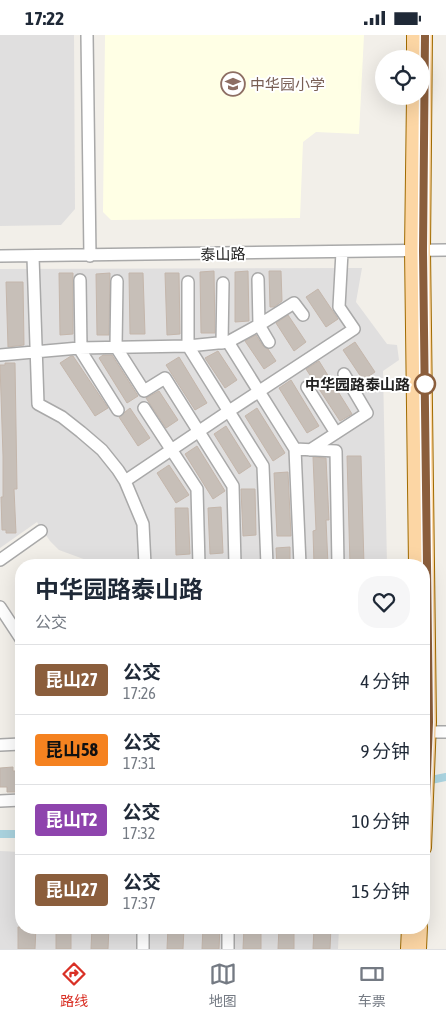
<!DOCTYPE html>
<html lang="zh">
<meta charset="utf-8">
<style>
body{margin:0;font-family:"Asap Condensed","Noto Sans SC",sans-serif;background:#f6f6f7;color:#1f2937;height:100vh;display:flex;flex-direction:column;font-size:19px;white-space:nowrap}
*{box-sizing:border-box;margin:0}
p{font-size:16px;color:#747a83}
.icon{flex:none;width:28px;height:28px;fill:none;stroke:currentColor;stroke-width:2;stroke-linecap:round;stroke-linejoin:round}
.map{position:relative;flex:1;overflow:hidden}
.details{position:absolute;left:15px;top:524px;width:415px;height:375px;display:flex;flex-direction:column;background:#fff;border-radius:20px;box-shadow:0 5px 20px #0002}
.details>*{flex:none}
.badge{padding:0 10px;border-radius:4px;font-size:18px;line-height:32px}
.fabs{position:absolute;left:375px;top:15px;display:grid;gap:10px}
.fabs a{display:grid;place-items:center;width:55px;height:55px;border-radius:50%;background:#fff;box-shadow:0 5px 20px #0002;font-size:25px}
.map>.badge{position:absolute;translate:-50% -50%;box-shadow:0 0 0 2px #fff}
.round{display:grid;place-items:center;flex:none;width:52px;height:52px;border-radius:20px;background:#f6f6f7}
.summary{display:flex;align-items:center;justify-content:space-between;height:85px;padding:0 20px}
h1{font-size:24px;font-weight:700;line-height:38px}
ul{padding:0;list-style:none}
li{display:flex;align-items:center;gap:15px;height:70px;padding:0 20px;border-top:1px solid #e0e1e3}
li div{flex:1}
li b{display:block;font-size:19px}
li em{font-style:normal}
li .badge{min-width:55px;font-weight:700;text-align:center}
.status{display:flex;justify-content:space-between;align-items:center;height:35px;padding:0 25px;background:#fff;direction:ltr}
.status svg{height:14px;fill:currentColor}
.dock{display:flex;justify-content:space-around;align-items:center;height:70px;border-top:1px solid #e0e1e3;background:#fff;font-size:14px;color:#747a83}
.dock a{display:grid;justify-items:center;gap:2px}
.dock .active{color:#d93025}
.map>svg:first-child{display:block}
.residential{fill:#e0dfdf}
.education{fill:#ffffe5}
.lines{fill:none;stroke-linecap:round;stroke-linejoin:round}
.canal{stroke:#aad3df;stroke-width:8}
.building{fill:#c7bfb8;stroke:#c4b6ab}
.minor-casing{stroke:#a9a9a9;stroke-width:14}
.major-casing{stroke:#a06b00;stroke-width:16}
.minor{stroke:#fff;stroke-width:11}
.major{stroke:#fcd6a4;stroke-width:14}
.line-casing{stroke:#fff;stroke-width:11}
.line{stroke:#8b5e3c;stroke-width:8}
.stop-dot{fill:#fff;stroke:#8b5e3c;stroke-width:2.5}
.labels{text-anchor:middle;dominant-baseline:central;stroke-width:4;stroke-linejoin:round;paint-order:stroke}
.education-label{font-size:15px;fill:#785e54;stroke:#fff;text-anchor:start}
.street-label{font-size:15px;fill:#222;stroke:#fff}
.stop-label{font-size:15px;font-weight:bold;fill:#222;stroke:#fff;text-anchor:end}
</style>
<div class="status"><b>17:22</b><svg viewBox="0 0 49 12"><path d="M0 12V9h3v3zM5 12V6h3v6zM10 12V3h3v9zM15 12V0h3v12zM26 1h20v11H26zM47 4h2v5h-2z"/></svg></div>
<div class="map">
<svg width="446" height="914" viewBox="0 0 446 914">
<rect width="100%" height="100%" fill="#f2efe9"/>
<path class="residential" d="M0 0H74L75 174 61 190 0 191Z
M362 233 356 267 387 309 397 310 399 325 383 336 387 530H90L89 526 59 515 50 506 37 487 0 513V234Z
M0 816 21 817V892L339 893 338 914H0Z"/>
<path class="education" d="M105 0H364L359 99 316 97 303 107 300 183 111 185 103 177Z"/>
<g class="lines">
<path class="canal" d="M426 746 446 742
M0 799H21"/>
</g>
<path class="building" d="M214 236 215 298H201L200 237Z
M248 236 249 286 235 287V237Z
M269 236H281L282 266 274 272H270Z
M59 238H73V299L60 300Z
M110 238 109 300H97L96 239Z
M129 238H143L145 299H130Z
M165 238H179L180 299 167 300Z
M6 247H23L24 310 8 312Z
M318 254 338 284 326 292 306 262Z
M288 280 306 307 294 316 276 288Z
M256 300 263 311 268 314 276 326 264 334 245 306Z
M355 307 375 337 363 345 343 315Z
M218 316 237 345 225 353 205 323Z
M103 320H112L138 361 127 368 99 323Z
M71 321H73L108 373 95 381 60 328Z
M179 322 207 368 195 375 166 330Z
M319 326 352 379 340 386 306 334Z
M5 328H15L17 454H14L16 498H6V495H2L1 462H3V421L0 330H5Z
M291 345 319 391 307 398 279 353Z
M159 356 178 385 166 393 146 363Z
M130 373 150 403 138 411 119 382Z
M257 373 285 418 273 426 245 381Z
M226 391 251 431 239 439 214 399Z
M197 411 225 456 213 464 185 419Z
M347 421H361L364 530H350Z
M313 422 326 423 329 485H326L328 530H314L313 496 316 495Z
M169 430 189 460 176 468 157 438Z
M288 437 291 501H277L274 438Z
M241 454H255L256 500 243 501Z
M221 472 223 518 210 519 208 473Z
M175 473H188L190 519 176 520Z
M290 512V530H277L276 513Z
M13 732V736H21V757H7V752H0V733Z
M18 892H36L35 914H18Z
M56 892H71V914H56Z
M92 892H109L108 914H91Z
M168 892H184L183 914H167Z
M203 892H220L219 914H202Z
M244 892H261V914H243Z
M279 892H294V914H278Z
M314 892H331L330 914H313Z"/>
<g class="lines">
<g class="minor-casing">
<path id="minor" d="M87 0 90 221
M0 221 446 215
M33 222 38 369 62 382 81 397 102 415 118 435 125 446 143 489 145 530
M258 244 259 290 294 268 303 280
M80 245 81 313
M117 246 116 312 144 356 165 343 233 451 235 530
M188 247V311L263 431 267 530
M228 307 259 290 269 307
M222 308 223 248
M79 313 118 375
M0 320 79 313 188 311 228 307 295 414 300 530
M307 352 336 398
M144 373 197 454 199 530
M295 414 336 416 338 530
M310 415 367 378 344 339
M125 446 229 376 354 294 339 272 342 217
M0 525 41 496
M0 572 21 604
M424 697H446
M0 710 21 709
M0 766 21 765
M143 914V892
M228 914V892"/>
</g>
<g class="major-casing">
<path id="major" d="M414 24V0
M414 61 412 215 416 530
M424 813 429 687 423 215 425 0
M408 914 409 892
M419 914 420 892"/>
</g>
<use href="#minor" class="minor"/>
<use href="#major" class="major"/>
</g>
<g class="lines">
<g class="line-casing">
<path id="line" d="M424 814 429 687 423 216 425 0"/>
</g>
<use href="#line" class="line"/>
</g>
<defs>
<g id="school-ring" transform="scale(1.25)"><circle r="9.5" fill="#fff" stroke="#8d6e63" stroke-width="1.5"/><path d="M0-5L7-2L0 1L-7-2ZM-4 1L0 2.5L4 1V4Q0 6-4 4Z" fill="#8d6e63"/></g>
</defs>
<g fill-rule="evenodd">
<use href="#school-ring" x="233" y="49"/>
</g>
<circle class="stop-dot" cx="425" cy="349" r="10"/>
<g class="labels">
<g class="education-label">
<text x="250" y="49">中华园小学</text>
</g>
<g class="street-label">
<text transform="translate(223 219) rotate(-1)">泰山路</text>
</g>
<g class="stop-label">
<text x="410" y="349">中华园路泰山路</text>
</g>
</g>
</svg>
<div class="fabs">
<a><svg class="icon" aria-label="locate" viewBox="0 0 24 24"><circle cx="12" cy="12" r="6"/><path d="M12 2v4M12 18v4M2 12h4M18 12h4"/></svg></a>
</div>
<section class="details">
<div class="summary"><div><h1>中华园路泰山路</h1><p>公交</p></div><a class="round"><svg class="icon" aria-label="heart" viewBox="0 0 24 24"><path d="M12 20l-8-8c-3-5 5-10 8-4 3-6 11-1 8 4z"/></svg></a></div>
<ul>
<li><span class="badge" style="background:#8b5e3c;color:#fff">昆山27</span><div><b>公交</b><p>17:26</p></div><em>4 分钟</em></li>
<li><span class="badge" style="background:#f58220;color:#111">昆山58</span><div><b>公交</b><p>17:31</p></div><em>9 分钟</em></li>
<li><span class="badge" style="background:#8e44ad;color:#fff">昆山T2</span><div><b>公交</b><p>17:32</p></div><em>10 分钟</em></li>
<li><span class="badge" style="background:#8b5e3c;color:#fff">昆山27</span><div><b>公交</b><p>17:37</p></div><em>15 分钟</em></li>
</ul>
</section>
</div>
<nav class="dock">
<a class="active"><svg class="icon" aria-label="directions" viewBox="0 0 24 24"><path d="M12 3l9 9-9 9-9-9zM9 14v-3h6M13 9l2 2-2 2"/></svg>路线</a>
<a><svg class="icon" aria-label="map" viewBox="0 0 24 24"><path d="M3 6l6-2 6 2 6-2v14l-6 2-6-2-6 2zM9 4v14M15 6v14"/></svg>地图</a>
<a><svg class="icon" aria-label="tickets" viewBox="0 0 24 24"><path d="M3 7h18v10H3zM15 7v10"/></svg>车票</a>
</nav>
